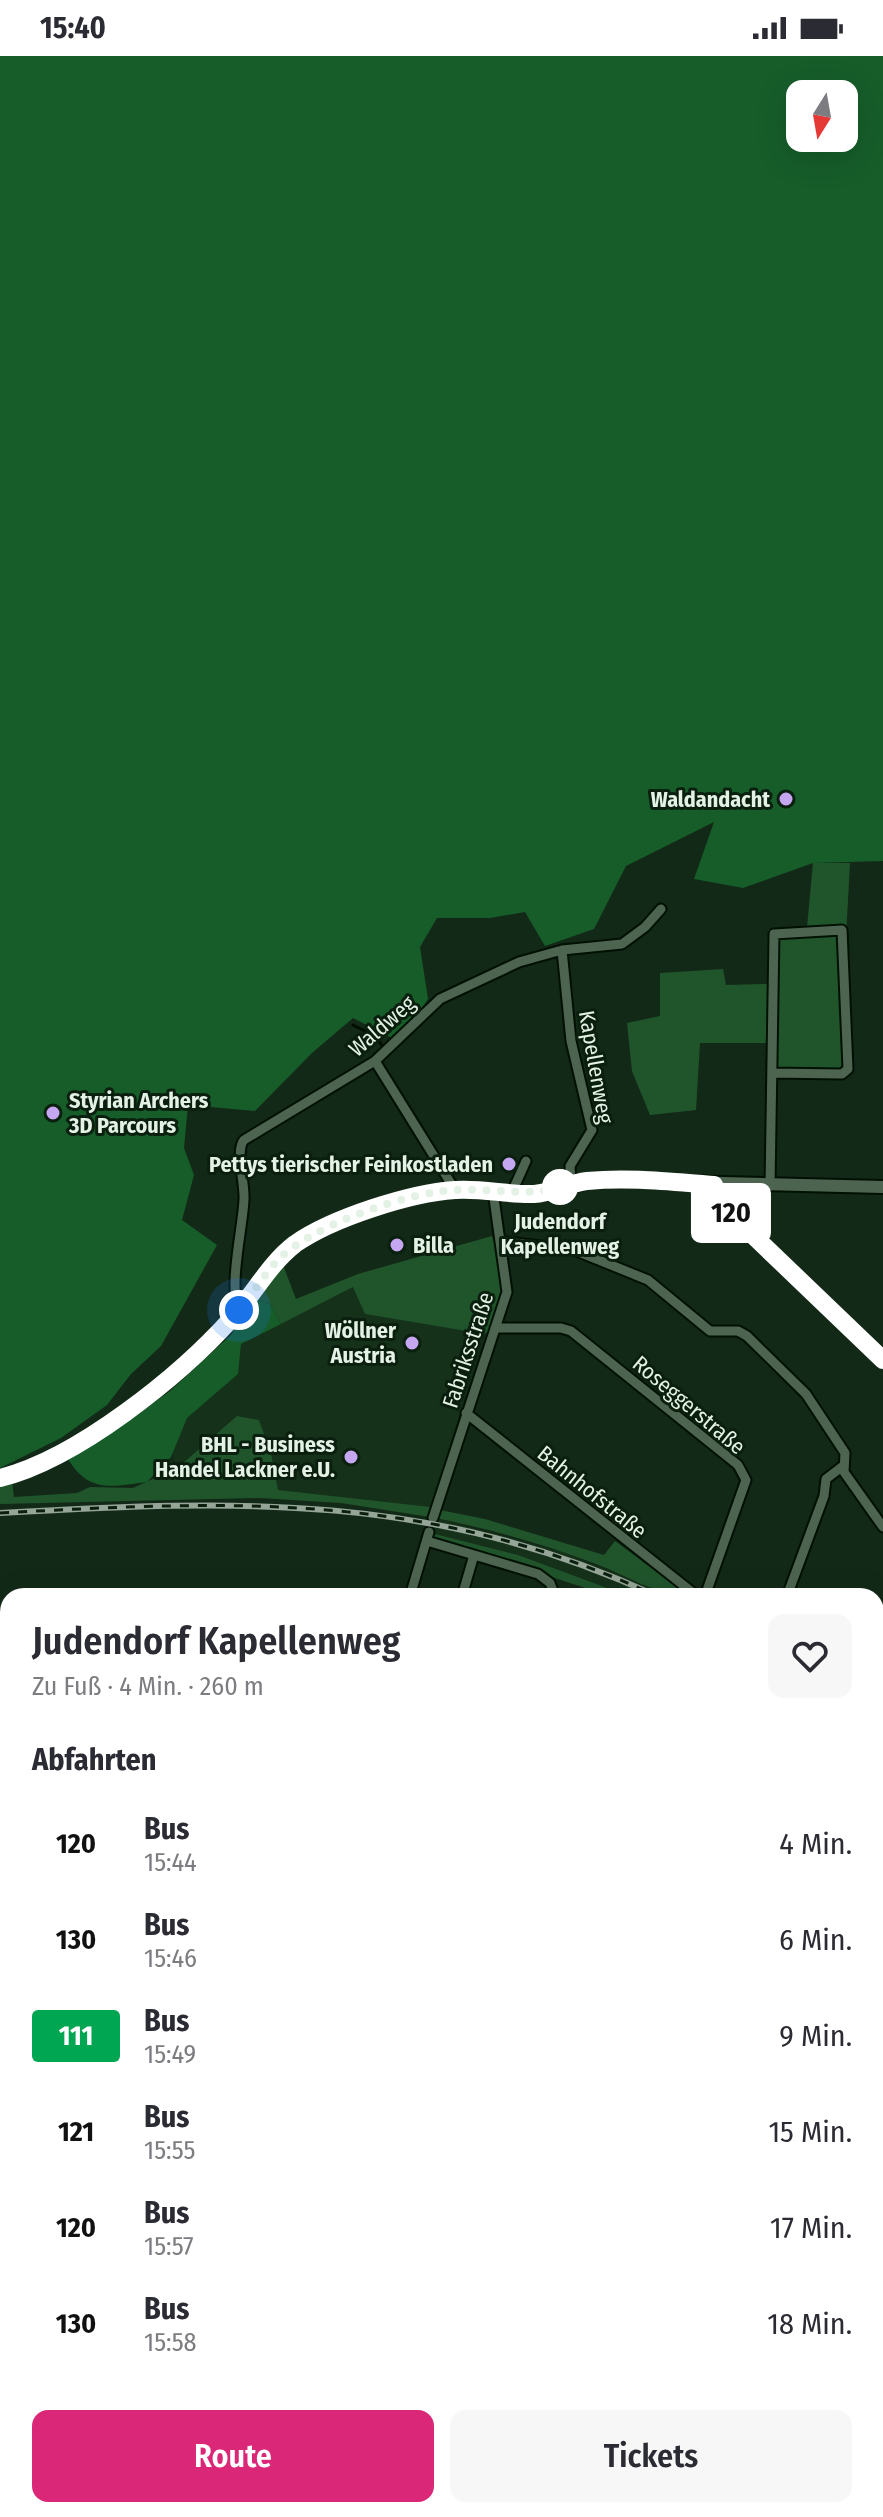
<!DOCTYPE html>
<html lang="de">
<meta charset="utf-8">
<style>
body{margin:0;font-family:"Fira Sans Condensed",sans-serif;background:#f7f7f7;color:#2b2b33;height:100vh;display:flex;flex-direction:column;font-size:30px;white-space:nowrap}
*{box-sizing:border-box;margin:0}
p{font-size:26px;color:#7c7c81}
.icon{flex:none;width:44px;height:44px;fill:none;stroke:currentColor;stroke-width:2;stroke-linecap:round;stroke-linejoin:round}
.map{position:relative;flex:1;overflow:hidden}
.drawer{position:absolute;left:0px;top:1532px;width:884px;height:930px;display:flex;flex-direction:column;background:#fff;border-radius:24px 24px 0 0;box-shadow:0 8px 32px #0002}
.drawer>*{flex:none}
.badge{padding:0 16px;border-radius:6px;font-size:28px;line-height:52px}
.needle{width:52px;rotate:191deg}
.buttons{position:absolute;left:786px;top:24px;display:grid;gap:16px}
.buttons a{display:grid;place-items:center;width:72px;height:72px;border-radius:16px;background:#fff;box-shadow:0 8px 32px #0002;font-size:40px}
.you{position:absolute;width:40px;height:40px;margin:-20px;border:6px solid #fff;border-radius:50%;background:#1a73e8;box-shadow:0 0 0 12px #1a73e833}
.map>.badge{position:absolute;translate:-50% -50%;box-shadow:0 0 0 4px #fff}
h2{padding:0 32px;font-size:30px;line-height:72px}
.round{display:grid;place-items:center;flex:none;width:84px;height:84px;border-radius:16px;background:#f7f7f7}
.overview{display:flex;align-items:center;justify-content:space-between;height:136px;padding:0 32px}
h1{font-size:38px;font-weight:600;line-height:60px}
.cta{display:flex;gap:16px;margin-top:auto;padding:16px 32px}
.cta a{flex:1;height:92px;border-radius:16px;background:#db2777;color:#fff;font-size:32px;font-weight:600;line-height:92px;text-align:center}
.cta a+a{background:#f7f7f7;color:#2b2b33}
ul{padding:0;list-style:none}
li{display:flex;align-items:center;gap:24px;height:96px;padding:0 32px}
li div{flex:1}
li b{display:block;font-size:30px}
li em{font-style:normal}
li .badge{min-width:88px;font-weight:700;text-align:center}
.status{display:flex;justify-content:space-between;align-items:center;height:56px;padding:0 40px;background:#fff;direction:ltr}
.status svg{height:22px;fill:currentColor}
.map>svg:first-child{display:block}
.built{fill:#15311a}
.green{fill:#20552c}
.forest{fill:#165d2a;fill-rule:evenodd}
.water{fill:#000e02}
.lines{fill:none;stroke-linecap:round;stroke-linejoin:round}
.stream{stroke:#000e02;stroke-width:3}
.street-casing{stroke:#001103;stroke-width:13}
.secondary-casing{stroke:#001103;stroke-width:16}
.street{stroke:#4d6550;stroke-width:9}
.secondary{stroke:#4d6550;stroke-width:12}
.rail-casing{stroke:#95a597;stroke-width:6}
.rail{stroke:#0a1f0e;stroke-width:3;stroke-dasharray:9;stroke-linecap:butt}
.line-casing{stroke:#fff;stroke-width:18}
.line{stroke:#fff;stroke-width:12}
.walk{stroke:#e4f1e5;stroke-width:8;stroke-dasharray:0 14.4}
.poi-dot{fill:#c5a7f1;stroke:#0a1f0e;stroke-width:3}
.stop-dot{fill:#fff;stroke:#fff;stroke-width:4}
.labels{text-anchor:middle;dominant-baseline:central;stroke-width:6;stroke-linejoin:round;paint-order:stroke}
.poi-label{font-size:22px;font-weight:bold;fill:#e4f1e5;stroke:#0a1f0e;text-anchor:end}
.street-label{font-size:22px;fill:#e4f1e5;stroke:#0a1f0e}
.stop-label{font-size:22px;font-weight:bold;fill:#e4f1e5;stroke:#0a1f0e}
</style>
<div class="status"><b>15:40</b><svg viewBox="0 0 49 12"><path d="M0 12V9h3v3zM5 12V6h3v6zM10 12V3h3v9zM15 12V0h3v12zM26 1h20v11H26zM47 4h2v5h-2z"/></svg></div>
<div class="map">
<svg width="883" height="2461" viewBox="0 0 883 2461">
<rect width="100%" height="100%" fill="#132917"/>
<path class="built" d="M354 1231 365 1258 484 1278 431 1451 277 1434 271 1397 259 1364 237 1360 175 1413 172 1393 187 1362 238 1318 241 1288Z
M438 1463 563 1496 671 1540H629L518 1499 442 1480 434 1477Z"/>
<path class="green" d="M813 807H850L844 918 845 1012 840 1015H774L773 987H700L696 1054 650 1059 632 1015 627 967 660 960V917L723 913 726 929 767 928 768 874 807 871Z
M492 1180 505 1226 489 1275 484 1278 365 1258 353 1231 281 1268 270 1248 256 1243 283 1209 296 1243 358 1218Z
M237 1360 259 1364 271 1397 278 1434 431 1451 430 1461 341 1447 260 1442 0 1448V1428L12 1425 14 1441 77 1437 90 1431 133 1432 157 1421 171 1405 176 1413Z
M440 1454 485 1463 604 1499 615 1485 689 1540C657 1540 626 1519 596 1508 544 1488 490 1473 435 1462Z
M431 1477 518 1499 629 1540H610L432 1482Z
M36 2454H128V2461H37Z"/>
<path class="forest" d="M0 0H883V805L813 807 743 832 694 823 714 766 626 810 594 873 545 890 525 856 490 862H437L420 891 428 943 400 986 353 962 312 997 255 1055 188 1049 184 1092 194 1119 182 1164 217 1189 161 1290 131 1318 107 1349 61 1382 0 1412ZM800 38H844V82H800Z
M256 1243 270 1248 281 1268 241 1288 238 1318 187 1362 171 1401 147 1426C108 1431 88 1437 66 1400L111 1371 130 1364 170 1335 232 1278 236 1266Z"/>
<path class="water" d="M0 1788 8 1792V1906L0 1902Z"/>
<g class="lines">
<path class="stream" d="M353 969 375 980 384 992
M0 2044 8 2030"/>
<g class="street-casing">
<path id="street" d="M562 894 571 985 592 1074 570 1110 571 1127
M375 1005 455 1134
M770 1130 774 878 842 874 848 1013 842 1018 772 1017
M512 1136 526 1105
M500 1185 574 1194 648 1224 710 1275H738L747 1280 806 1338 845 1397 844 1416 883 1471
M239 1254C228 1231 243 1171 244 1143 245 1127 235 1094 244 1084L375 1005 440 943 519 906 562 894 622 888 645 871 661 853
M495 1272H561L571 1275 738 1409 746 1424 705 1540
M466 1357 697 1540
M433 1462 507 1236 493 1135
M427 1485 538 1518 550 1527 555 1540
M410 1540 429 1476
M462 1540 474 1499
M787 1540 824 1440 826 1423 843 1410
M0 1568H8
M876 1642 883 1646
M876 1686 883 1674
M876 1699 883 1707
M439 2454 443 2461
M275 2461 281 2454
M402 2461 409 2454"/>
</g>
<g class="secondary-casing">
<path id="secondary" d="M714 1129 718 1141 736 1163 883 1304
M0 1422C77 1403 175 1323 229 1266 253 1241 268 1207 297 1187 334 1162 412 1136 457 1134 483 1133 510 1140 536 1138 558 1136 579 1126 602 1124L883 1131"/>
</g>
<use href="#street" class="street"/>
<use href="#secondary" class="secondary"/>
<g class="rail-casing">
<path id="rail" d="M0 1457C242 1444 431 1436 657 1540
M876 1671 883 1675"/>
</g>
<use href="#rail" class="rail"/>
</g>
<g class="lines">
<g class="line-casing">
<path id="line" d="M0 1422C77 1403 180 1320 232 1262 254 1238 269 1208 295 1188 332 1162 410 1137 455 1134 482 1132 508 1139 534 1138 552 1137 569 1127 587 1125 629 1121 672 1126 714 1129L724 1150 736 1163 883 1304"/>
</g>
<use href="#line" class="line"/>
<path class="walk" d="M239 1254C254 1237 265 1216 281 1201 316 1168 411 1135 458 1134 493 1132 530 1141 560 1131"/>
</g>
<g class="poi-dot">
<circle cx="786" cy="743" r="8"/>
<circle cx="53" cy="1057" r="8"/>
<circle cx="509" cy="1108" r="8"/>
<circle cx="397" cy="1189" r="8"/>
<circle cx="412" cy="1287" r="8"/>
<circle cx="351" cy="1401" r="8"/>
</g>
<circle class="stop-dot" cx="560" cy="1131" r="16"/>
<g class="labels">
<g class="poi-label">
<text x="770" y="743">Waldandacht</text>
<text x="69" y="1044" text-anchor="start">Styrian Archers<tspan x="69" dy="25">3D Parcours</tspan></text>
<text x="493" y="1108">Pettys tierischer Feinkostladen</text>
<text x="413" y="1189" text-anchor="start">Billa</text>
<text x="396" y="1274">Wöllner<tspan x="396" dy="25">Austria</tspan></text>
<text x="335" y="1388">BHL - Business<tspan x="335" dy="25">Handel Lackner e.U.</tspan></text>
</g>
<g class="street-label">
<text transform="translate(382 970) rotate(-41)">Waldweg</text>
<text transform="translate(596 1011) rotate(80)">Kapellenweg</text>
<text transform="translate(468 1294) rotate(-72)">Fabriksstraße</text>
<text transform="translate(689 1349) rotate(40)">Roseggerstraße</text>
<text transform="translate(592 1436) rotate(39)">Bahnhofstraße</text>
</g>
<g class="stop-label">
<text x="560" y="1165">Judendorf<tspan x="560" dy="25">Kapellenweg</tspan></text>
</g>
</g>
</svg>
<div class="buttons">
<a><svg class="needle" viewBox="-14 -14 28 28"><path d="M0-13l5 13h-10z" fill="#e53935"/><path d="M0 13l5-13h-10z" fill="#7c7c81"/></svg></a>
</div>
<div class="you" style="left:239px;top:1254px"></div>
<b class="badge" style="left:731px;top:1157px;background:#fff;color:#111">120</b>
<section class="drawer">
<div class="overview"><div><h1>Judendorf Kapellenweg</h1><p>Zu Fuß · 4 Min. · 260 m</p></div><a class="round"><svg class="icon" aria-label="heart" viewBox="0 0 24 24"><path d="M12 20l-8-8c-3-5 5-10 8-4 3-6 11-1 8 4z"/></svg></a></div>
<h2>Abfahrten</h2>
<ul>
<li><span class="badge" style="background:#fff;color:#111">120</span><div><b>Bus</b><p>15:44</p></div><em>4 Min.</em></li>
<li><span class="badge" style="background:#fff;color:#111">130</span><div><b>Bus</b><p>15:46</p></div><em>6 Min.</em></li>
<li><span class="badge" style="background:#00a651;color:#fff">111</span><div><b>Bus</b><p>15:49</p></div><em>9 Min.</em></li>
<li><span class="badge" style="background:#fff;color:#111">121</span><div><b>Bus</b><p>15:55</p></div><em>15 Min.</em></li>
<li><span class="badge" style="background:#fff;color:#111">120</span><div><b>Bus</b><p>15:57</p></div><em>17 Min.</em></li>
<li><span class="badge" style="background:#fff;color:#111">130</span><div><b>Bus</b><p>15:58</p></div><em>18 Min.</em></li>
</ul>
<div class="cta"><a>Route</a><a>Tickets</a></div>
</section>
</div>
